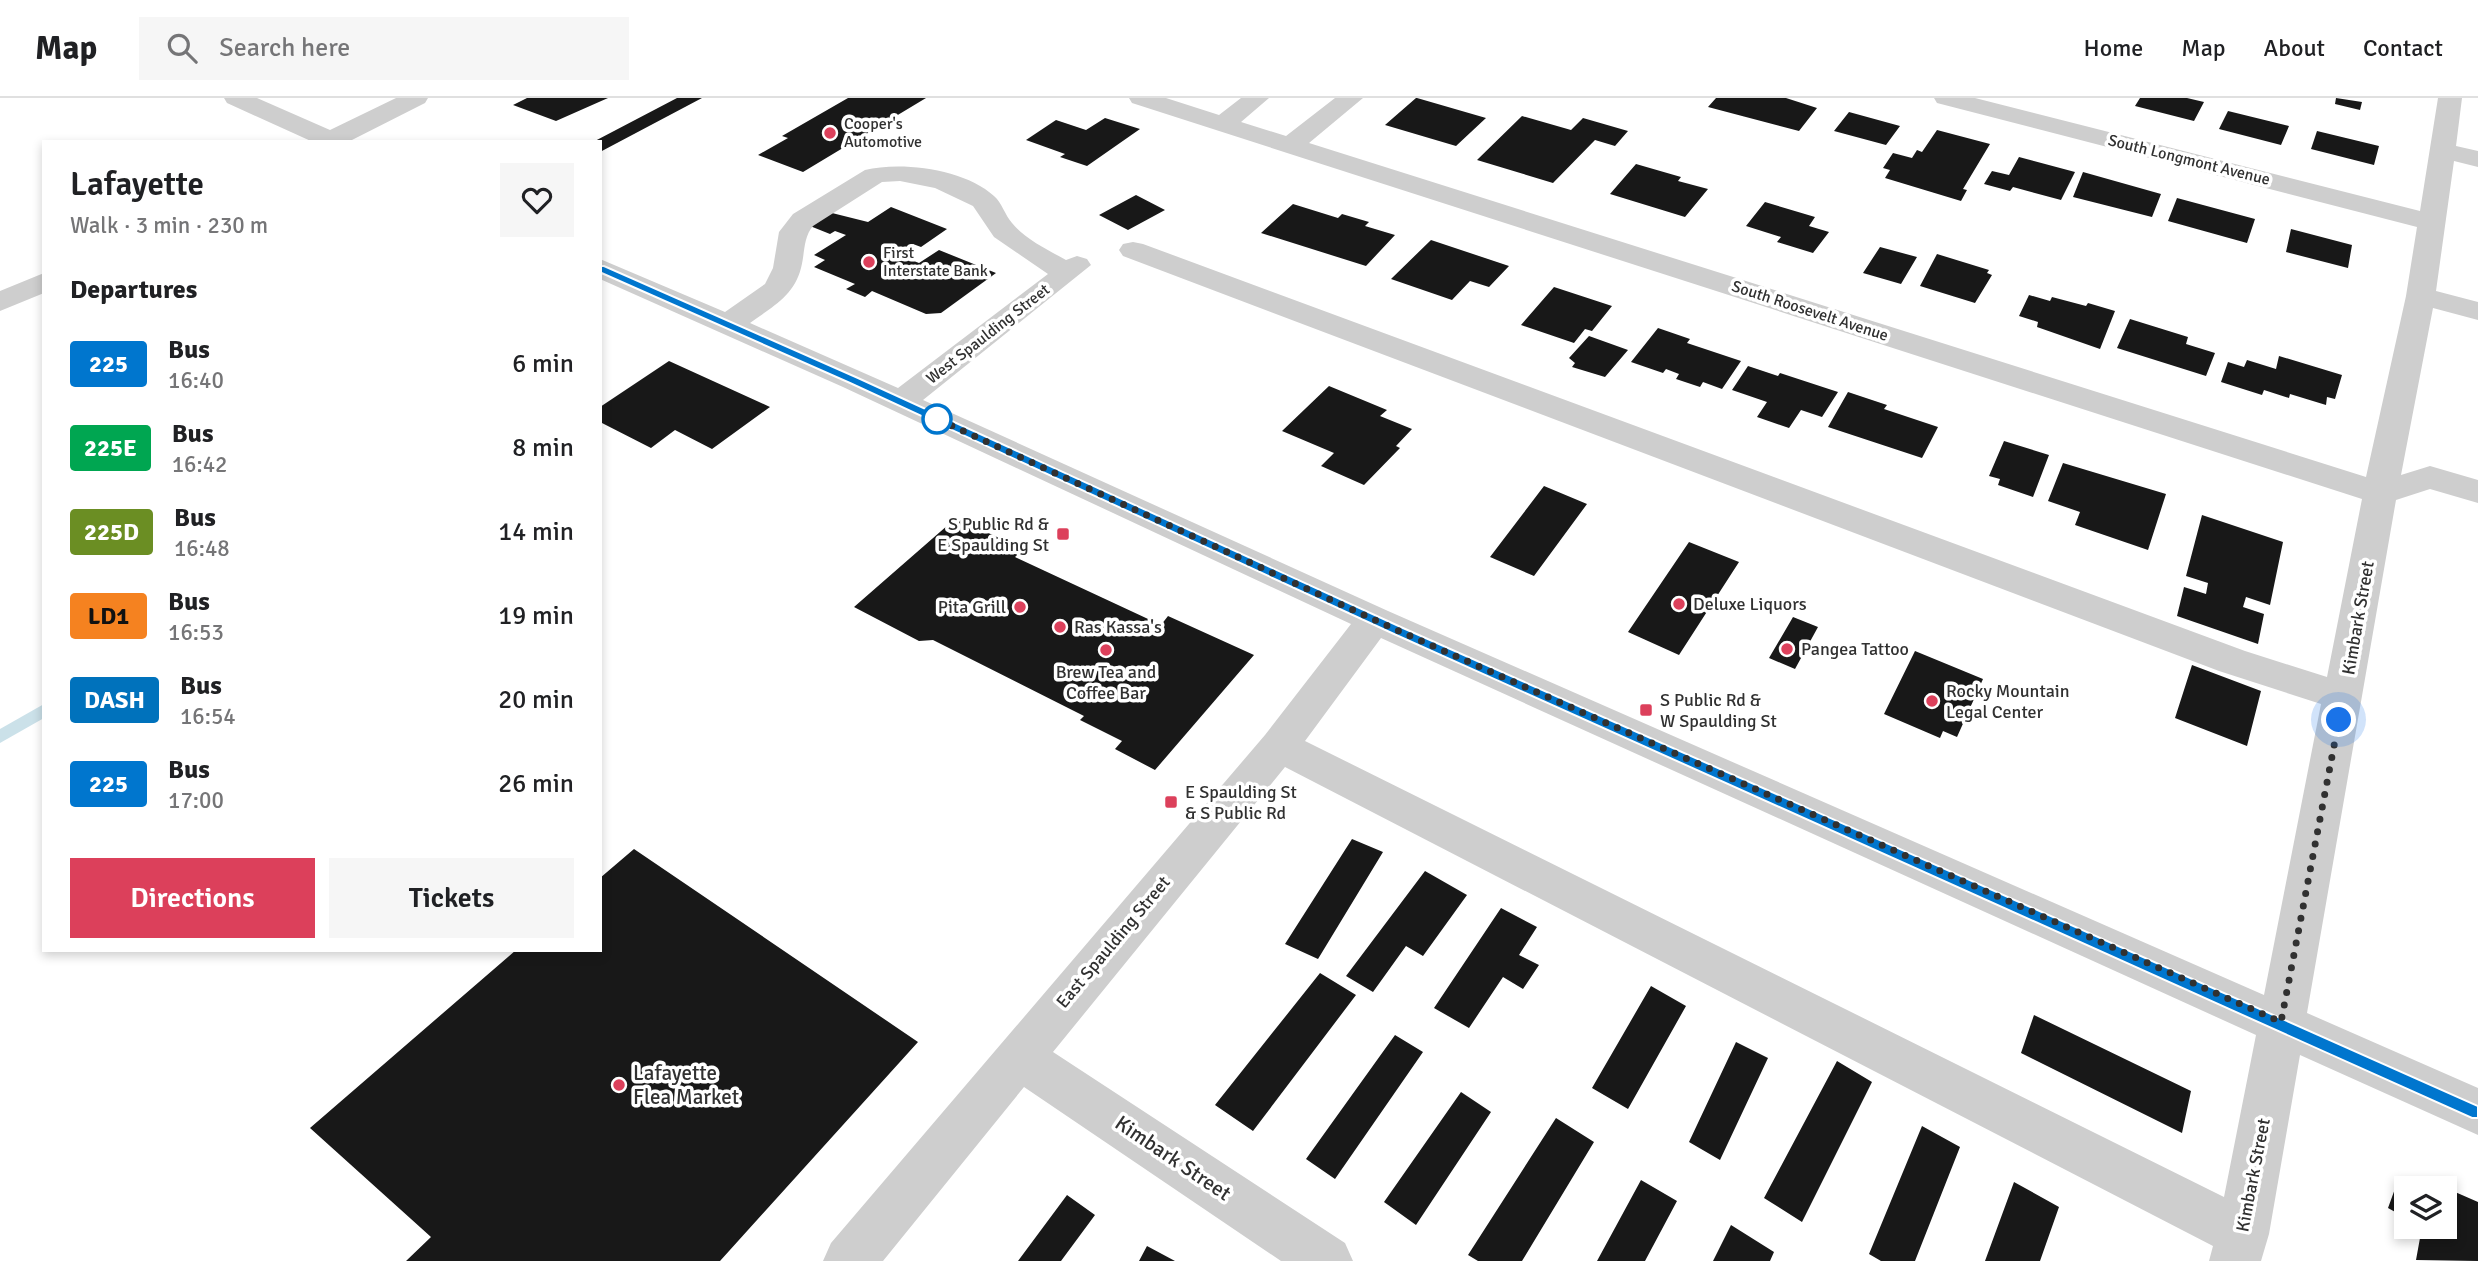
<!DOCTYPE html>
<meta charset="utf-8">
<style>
body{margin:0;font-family:Signika,sans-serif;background:#f6f6f6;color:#202124;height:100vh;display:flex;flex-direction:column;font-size:26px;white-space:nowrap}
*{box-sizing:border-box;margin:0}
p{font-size:23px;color:#757577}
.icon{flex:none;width:38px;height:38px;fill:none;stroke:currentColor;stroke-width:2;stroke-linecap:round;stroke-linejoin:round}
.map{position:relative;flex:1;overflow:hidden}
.details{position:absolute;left:42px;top:42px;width:560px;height:812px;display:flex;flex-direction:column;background:#fff;border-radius:0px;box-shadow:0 4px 10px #0003}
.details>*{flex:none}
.badge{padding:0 14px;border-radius:5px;font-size:24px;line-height:46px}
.fabs{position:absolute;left:2394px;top:1078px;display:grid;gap:14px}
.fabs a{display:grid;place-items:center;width:63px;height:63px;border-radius:0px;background:#fff;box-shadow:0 4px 10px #0003;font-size:35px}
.you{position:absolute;width:35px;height:35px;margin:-18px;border:5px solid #fff;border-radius:50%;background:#1a73e8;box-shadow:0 0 0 10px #1a73e833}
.map>.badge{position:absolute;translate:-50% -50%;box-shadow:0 0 0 4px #fff}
h2{padding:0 28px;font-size:26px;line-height:63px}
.round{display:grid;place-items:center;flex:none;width:74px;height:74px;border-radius:0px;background:#f6f6f6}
.headline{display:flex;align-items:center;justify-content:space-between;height:119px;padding:0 28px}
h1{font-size:33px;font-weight:600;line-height:52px}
.primary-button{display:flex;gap:14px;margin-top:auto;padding:14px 28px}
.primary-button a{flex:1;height:80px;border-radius:0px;background:#dc405b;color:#fff;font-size:28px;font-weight:600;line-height:80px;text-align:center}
.primary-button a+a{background:#f6f6f6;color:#202124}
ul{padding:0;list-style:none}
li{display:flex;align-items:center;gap:21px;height:84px;padding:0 28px}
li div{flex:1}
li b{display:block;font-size:26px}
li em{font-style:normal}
li .badge{min-width:77px;font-weight:700;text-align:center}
header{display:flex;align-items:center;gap:42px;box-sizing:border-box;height:98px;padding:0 35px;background:#fff;border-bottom:2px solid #e0e0e0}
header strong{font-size:33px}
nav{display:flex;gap:38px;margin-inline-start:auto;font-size:24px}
.search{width:490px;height:63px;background:#f6f6f6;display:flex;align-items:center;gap:18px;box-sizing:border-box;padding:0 24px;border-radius:0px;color:#757577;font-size:26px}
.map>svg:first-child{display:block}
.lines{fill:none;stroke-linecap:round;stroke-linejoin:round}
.stream{fill:#cbe1e9;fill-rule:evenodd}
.building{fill:#181818}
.minor{fill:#cecece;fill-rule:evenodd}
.line{fill:#0076ce;stroke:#fff;stroke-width:2}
.walk{stroke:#313131;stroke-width:7;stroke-dasharray:0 12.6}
.poi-dot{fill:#dc405b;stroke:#fff;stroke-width:2.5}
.stop-dot{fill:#fff;stroke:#0076ce;stroke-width:3.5}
.labels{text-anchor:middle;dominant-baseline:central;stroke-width:7;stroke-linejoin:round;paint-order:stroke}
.far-poi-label{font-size:16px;fill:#313131;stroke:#fff;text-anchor:start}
.far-street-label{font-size:16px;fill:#313131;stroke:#fff}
.poi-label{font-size:18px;fill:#313131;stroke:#fff;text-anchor:start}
.street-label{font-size:18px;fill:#313131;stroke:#fff}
.near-poi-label{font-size:21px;fill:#313131;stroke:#fff;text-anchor:start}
.near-street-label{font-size:21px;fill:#313131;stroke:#fff}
</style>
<header>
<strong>Map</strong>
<div class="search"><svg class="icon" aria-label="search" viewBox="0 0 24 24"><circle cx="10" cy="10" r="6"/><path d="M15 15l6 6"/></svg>Search here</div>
<nav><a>Home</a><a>Map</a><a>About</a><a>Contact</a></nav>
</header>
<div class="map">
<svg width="2478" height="1163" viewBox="0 0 2478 1163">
<rect width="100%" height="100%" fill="#fff"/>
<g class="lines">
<path class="stream" d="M44 606V620L0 645V631Z"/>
</g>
<path class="building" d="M527 0H608L556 23 513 7Z
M677 0H702L600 54V44H593Z
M848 0H926L803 74 758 57 788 40 782 38Z
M1416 0H1417L1486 20 1456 48 1385 27Z
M1716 0H1786L1817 10 1799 33 1708 9Z
M2140 0H2187L2204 4 2194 23 2135 8Z
M2336 0 2362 4 2360 12 2335 6Z
M2228 13 2289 28 2281 47 2219 31Z
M1849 14 1900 28 1886 47 1834 33Z
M1522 18 1571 32 1583 20 1628 33 1615 48 1595 42 1553 85 1477 62Z
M1105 20 1140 31 1087 68 1060 59 1065 56 1026 42 1056 22 1086 32Z
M1937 32 1990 46 1963 91 1967 92 1961 103 1885 80 1890 72 1883 70 1893 55 1912 60 1917 52 1922 54Z
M2317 33 2379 48 2374 67 2311 51Z
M2019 59 2075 74 2061 102 2013 89 2010 93 1984 86 1992 73 2009 77Z
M1636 66 1681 79 1678 83 1708 91 1685 119 1610 96Z
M2083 74 2161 96 2152 119 2073 99Z
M1136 97 1165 112 1128 132 1099 117Z
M2177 100 2255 121 2247 145 2168 123Z
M1765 104 1815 119 1809 128 1829 134 1813 155 1777 144 1781 139 1746 128Z
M1293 106 1338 120 1342 116 1369 124 1365 128 1395 137 1366 168 1261 135Z
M891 109 947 131 921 149 913 146 898 157 919 165 939 152 996 175 941 215 926 216 872 193 865 199 846 191 855 186 814 169 825 162 814 157 846 137 835 133 830 136 810 128 832 115 868 124Z
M2291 131 2352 147 2348 170 2286 154Z
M1431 142 1509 168 1489 189 1470 183 1452 202 1391 181Z
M1880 149 1917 159 1901 186 1863 175Z
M1937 156 1989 172 1987 175 1992 177 1975 205 1920 188Z
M1554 189 1612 208 1592 233 1585 231 1574 245 1521 227Z
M2029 197 2050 203 2052 199 2086 208 2088 205 2115 213 2100 251 2037 229 2038 224 2019 218Z
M2130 221 2188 239 2186 246 2215 255 2206 278 2117 250Z
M1658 230 1690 241 1687 245 1741 263 1722 291 1703 284 1700 289 1676 281 1679 276 1666 271 1663 275 1631 264Z
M1589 238 1628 252 1605 279 1572 269 1575 265 1569 260Z
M2279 258 2342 277 2335 301 2327 299 2326 307 2290 296 2289 300 2264 292 2262 297 2221 284 2228 264 2244 269 2247 262 2276 271Z
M669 263 770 309 712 351 675 332 651 350 600 324V309Z
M1748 268 1778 278 1780 275 1838 294 1822 319 1801 312 1789 330 1757 319 1767 304 1732 292Z
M1329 288 1387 312 1380 318 1412 331 1396 348 1400 350 1364 387 1321 368 1334 355 1282 333Z
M1848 294 1887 307 1884 311 1938 329 1922 360 1828 329Z
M2004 343 2049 357 2033 399 1998 387 2000 381 1989 378Z
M2063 365 2166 396 2148 452 2075 427 2080 414 2048 403Z
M1544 388 1587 406 1534 478 1490 459Z
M2202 417 2283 444 2270 507 2246 499 2243 509 2264 516 2258 546 2177 518 2184 489 2206 496 2208 485 2186 478Z
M956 420 1023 451 1015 459 1161 527 1168 518 1254 557 1155 672 1115 651 1122 643 1080 622 1084 618 933 542 919 543 854 509Z
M1689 444 1739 464 1679 557 1628 534Z
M1793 519 1818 529 1795 571 1769 560Z
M1915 553 1983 581 1957 639 1943 633 1940 640 1884 616Z
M2192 567 2261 593 2247 648 2175 620Z
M1352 741 1383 754 1318 861 1285 846Z
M634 751 918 944 720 1163H406L431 1139 310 1030 516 852H600V780Z
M1425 773 1467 797 1423 858 1406 848 1373 894 1346 878Z
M1501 810 1537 829 1519 857 1539 867 1523 891 1503 879 1469 930 1434 910Z
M1320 875 1356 897 1253 1033 1215 1007Z
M1651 888 1686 908 1628 1011 1592 990Z
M2034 917 2191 993 2182 1035 2021 955Z
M1395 937 1423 954 1335 1081 1306 1061Z
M1736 944 1768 960 1720 1062 1689 1044Z
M1837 963 1872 984 1802 1124 1764 1100Z
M1461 994 1491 1014 1416 1127 1384 1104Z
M1556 1020 1594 1044 1522 1163H1478L1468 1157Z
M1922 1028 1960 1049 1915 1163H1881L1869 1156Z
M2423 1080 2478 1104V1163L2416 1162 2422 1129H2445V1090H2406V1120L2388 1110 2396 1088Z
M1641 1082 1677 1103 1645 1163H1597Z
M2014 1084 2059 1109 2040 1163H1985Z
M1067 1097 1095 1117 1061 1163H1018Z
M1731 1127 1774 1154 1770 1163H1713Z
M1147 1148 1175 1163H1139Z"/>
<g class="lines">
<path class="minor" d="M224 0H257L330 32 396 0H428L425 5 348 44H313L227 5Z
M1129 0H1166L1219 17 1241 0H1269L1241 24 1286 38 1335 0H1363L1309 45 2366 379 2406 198 2417 129 1937 5 1934 0H1975L2420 113 2438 0H2462L2456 48 2478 53V69L2454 63 2436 193 2478 204V222L2433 210 2401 377 2430 368 2478 382V405L2430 391 2396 402 2307 915 2478 990V1037L2300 957 2269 1136 2261 1163H2209L2213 1148 1285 669 1053 954 1345 1145 1353 1163H1281L1024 989 883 1163H823L831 1145 1265 637 1351 526 843 289 600 181V161L725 214 765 186 773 170 779 134 793 116 865 72C901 63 965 71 994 98 1002 105 1005 117 1012 125 1025 141 1048 152 1066 162L1077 158 1087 161 1091 167 923 302 1388 513 2264 897 2321 606 2219 573 1123 158 1119 152 1123 146 1133 144 1143 146 2245 553 2327 579 2362 401 1132 5ZM900 83 935 90 973 108 994 139 1048 176 898 290 750 225C772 209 794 198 801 170 805 155 803 140 813 128L882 84ZM1381 540 2256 937 2224 1099 1305 643Z
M44 175V195L0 213V193Z"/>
</g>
<path class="line" d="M597 168H604L858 280 1403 530 2478 1008V1020H2472L1394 536 850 285 597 173Z"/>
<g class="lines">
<path class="walk" d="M937 321 933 319 1399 533 2281 924 2339 622"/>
</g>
<g class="poi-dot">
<circle cx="830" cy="35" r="7"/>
<circle cx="869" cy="164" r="7"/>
<rect x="1056" y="429" width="14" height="14" rx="3.5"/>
<circle cx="1679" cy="506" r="7"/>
<circle cx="1020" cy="509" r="7"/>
<circle cx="1060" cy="529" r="7"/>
<circle cx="1787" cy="551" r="7"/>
<circle cx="1106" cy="552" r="7"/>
<circle cx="1932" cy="603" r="7"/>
<rect x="1639" y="605" width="14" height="14" rx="3.5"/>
<rect x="1164" y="697" width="14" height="14" rx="3.5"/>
<circle cx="619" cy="987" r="7"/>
</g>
<circle class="stop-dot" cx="937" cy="321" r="14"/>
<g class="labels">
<g class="far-poi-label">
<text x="844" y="26">Cooper's<tspan x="844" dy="18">Automotive</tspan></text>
<text x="883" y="155">First<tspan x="883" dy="18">Interstate Bank</tspan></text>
</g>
<g class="far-street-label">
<text transform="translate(2189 62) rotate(14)">South Longmont Avenue</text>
<text transform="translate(1810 213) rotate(18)">South Roosevelt Avenue</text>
<text transform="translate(988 236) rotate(-38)">West Spaulding Street</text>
</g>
<g class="poi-label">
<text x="1049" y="426" text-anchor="end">S Public Rd &amp;<tspan x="1049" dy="21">E Spaulding St</tspan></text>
<text x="1693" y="506">Deluxe Liquors</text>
<text x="1006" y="509" text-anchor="end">Pita Grill</text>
<text x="1074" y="529">Ras Kassa's</text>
<text x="1801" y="551">Pangea Tattoo</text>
<text x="1106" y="574" text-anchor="middle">Brew Tea and<tspan x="1106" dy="21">Coffee Bar</tspan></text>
<text x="1946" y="593">Rocky Mountain<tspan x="1946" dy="21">Legal Center</tspan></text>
<text x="1660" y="602">S Public Rd &amp;<tspan x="1660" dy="21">W Spaulding St</tspan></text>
<text x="1185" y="694">E Spaulding St<tspan x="1185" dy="21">&amp; S Public Rd</tspan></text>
</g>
<g class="street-label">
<text transform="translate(2358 520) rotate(-80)">Kimbark Street</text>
<text transform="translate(1113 844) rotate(-50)">East Spaulding Street</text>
<text transform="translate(2253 1077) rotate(-79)">Kimbark Street</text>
</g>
<g class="near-poi-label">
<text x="633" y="975">Lafayette<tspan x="633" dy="24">Flea Market</tspan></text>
</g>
<g class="near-street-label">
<text transform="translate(1173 1060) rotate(34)">Kimbark Street</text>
</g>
</g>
</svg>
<div class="fabs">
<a><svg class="icon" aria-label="layers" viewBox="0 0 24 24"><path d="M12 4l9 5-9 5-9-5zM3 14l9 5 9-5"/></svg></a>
</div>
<div class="you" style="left:2339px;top:622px"></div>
<section class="details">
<div class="headline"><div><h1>Lafayette</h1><p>Walk · 3 min · 230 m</p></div><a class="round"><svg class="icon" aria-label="heart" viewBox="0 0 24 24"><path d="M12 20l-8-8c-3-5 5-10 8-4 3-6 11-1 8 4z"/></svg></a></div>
<h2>Departures</h2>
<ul>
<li><span class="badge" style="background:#0076ce;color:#fff">225</span><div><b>Bus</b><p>16:40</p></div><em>6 min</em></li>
<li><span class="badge" style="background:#00a651;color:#fff">225E</span><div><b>Bus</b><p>16:42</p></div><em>8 min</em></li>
<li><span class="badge" style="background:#6b8e23;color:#fff">225D</span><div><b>Bus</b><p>16:48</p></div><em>14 min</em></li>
<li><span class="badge" style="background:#f58220;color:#111">LD1</span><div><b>Bus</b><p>16:53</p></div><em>19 min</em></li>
<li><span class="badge" style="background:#0072bc;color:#fff">DASH</span><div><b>Bus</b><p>16:54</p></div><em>20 min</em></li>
<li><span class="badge" style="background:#0076ce;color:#fff">225</span><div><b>Bus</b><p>17:00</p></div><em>26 min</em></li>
</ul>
<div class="primary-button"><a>Directions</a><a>Tickets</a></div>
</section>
</div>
